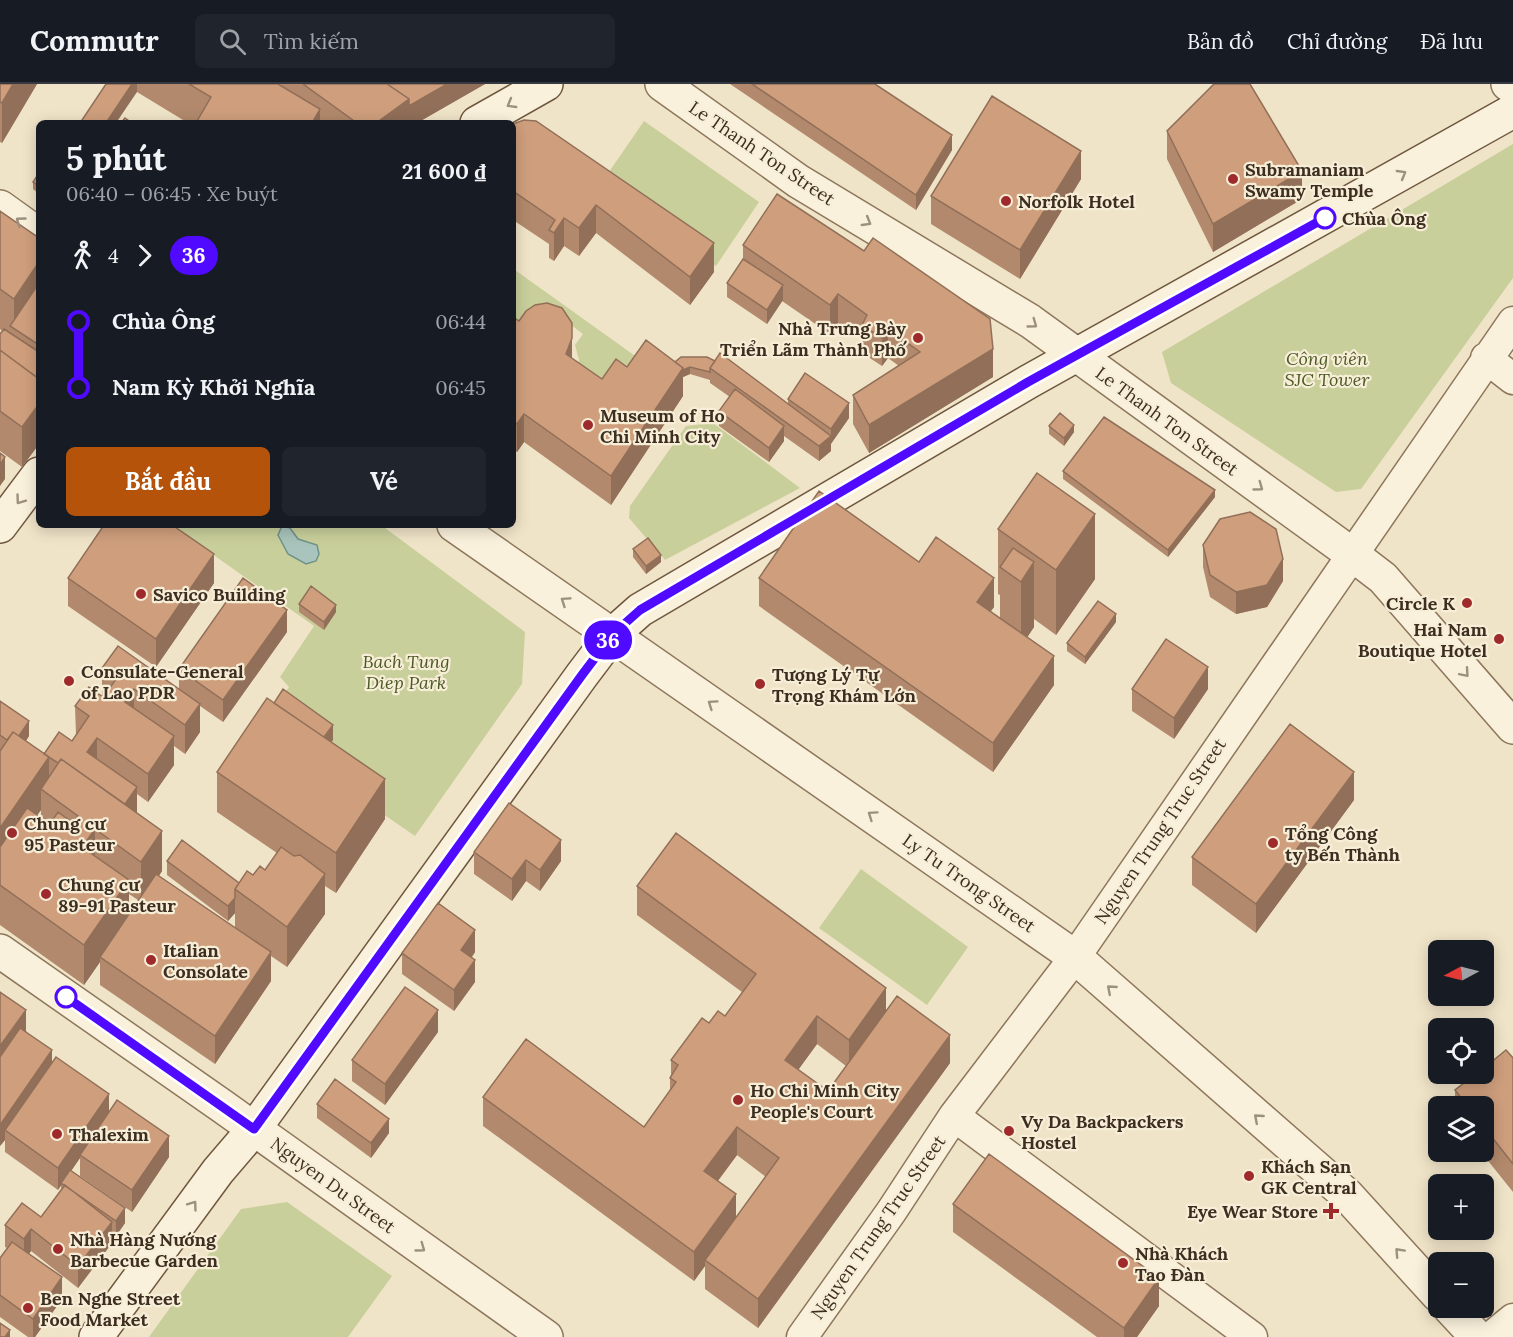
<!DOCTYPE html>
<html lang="vi">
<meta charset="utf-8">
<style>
body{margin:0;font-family:Lora,serif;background:#20242c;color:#f1f3f6;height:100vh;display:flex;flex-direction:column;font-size:22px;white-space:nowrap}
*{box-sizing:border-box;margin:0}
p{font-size:20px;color:#9ea1a6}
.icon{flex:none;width:33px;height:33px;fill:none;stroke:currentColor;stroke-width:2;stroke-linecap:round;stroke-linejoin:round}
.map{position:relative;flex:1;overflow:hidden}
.sheet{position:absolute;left:36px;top:36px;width:480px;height:408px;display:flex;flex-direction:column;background:#171b24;border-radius:9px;box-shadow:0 3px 15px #0003}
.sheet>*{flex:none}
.badge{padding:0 12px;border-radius:20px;font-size:21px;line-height:39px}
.needle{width:39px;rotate:263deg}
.buttons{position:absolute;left:1428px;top:856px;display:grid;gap:12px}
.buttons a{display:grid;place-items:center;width:66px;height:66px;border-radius:9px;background:#171b24;box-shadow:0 3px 15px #0003;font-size:30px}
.map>.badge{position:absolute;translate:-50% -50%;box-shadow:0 0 0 3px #fff}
.legs{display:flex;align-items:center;gap:9px;height:66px;padding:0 30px;font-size:20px}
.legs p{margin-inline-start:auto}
.head{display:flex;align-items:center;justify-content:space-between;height:102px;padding:0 30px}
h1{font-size:33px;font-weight:800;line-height:45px}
.primary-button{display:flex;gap:12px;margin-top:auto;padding:12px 30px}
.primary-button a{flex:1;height:69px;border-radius:9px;background:#b45309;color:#fff;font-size:24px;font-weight:800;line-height:69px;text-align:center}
.primary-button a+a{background:#20242c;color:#f1f3f6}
ul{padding:0 30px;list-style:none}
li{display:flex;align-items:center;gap:21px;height:66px;font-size:22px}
li i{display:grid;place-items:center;width:9px;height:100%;margin:0 8px;background:currentColor}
li i::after{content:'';width:15px;height:15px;margin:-8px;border:4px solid;border-radius:50%;background:#171b24}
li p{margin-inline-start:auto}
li:first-child i{background:linear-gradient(#0000 50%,currentColor 0)}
li:last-child i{background:linear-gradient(currentColor 50%,#0000 0)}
header{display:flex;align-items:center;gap:36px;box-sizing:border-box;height:84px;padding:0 30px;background:#171b24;border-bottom:2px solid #363941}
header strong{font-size:28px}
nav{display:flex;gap:33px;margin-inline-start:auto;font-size:21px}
.search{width:420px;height:54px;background:#20242c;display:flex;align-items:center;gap:15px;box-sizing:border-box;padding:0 21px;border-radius:9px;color:#9ea1a6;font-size:22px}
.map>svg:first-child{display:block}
.green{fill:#c9cf9b}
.water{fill:#a9c4bc;stroke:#6f938a;stroke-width:1.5}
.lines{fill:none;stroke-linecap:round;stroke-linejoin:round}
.minor-casing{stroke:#8d765c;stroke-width:33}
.tertiary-casing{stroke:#8d765c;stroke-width:36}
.secondary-casing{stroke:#6f573f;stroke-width:36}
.minor{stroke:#faf1dc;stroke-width:30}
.tertiary{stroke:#faf1dc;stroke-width:33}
.secondary{stroke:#faf1dc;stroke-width:33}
.wall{fill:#b2896c;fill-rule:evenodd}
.shaded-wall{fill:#916f58}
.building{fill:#cf9f7d;stroke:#916f58;stroke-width:1.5}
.oneway{stroke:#9c907e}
.line-1-casing{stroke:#fff;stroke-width:14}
.line-1{stroke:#4f0aff;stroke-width:9}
.poi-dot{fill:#9e2a2b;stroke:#f7eed8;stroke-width:2}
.stop-1-dot{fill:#fff;stroke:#4f0aff;stroke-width:3}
.labels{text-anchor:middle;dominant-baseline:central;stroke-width:4.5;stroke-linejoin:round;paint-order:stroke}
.street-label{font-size:18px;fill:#3d2e20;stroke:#f7eed8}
.poi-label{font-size:18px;font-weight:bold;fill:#3d2e20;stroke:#f7eed8;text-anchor:start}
.stop-label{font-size:18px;font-weight:bold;fill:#3d2e20;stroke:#f7eed8;text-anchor:start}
.park-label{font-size:18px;font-style:italic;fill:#4d5a26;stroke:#f7eed8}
</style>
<header>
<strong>Commutr</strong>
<div class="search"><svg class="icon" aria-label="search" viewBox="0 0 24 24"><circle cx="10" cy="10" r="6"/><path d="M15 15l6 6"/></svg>Tìm kiếm</div>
<nav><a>Bản đồ</a><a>Chỉ đường</a><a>Đã lưu</a></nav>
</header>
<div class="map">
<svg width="1513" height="1253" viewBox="0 0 1513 1253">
<rect width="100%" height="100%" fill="#f0e4c8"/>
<path class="green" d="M644 37 759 118 716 182 600 101Z
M1513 60V194L1361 405 1336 408 1171 299 1162 268Z
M515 186 645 279 626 306 577 295 579 276 575 261 583 250 567 238 513 258Z
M713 339 800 404 665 476 629 434 630 422 686 342Z
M171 441H381L525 548 522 600 415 752 258 644 289 603 280 593 314 542Z
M861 785 968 863 927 921 819 844Z
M287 1118 392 1192 348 1253H149L241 1125Z"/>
<path class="water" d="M282 442 290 444 298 455 317 461 319 470 316 477 306 480 288 470 278 451Z"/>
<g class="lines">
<g class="minor-casing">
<path id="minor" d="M1486 274 1513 295
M954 1032 1252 1253
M802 1253 891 1128 954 1032 1075 873 1513 238
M1491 1253 1513 1235"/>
</g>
<g class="tertiary-casing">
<path id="tertiary" d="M662 0 798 97 1030 237 1353 471 1383 494 1513 643
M1508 0 1513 3
M0 123 39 151
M454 441 1075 873 1348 1112 1438 1211
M0 867 222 1022 546 1253
M1450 1224 1477 1253"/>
</g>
<g class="secondary-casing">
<path id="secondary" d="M477 39 546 0
M0 442 39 390
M96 1253 218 1087 254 1045 582 591 613 550 640 526 1028 298 1513 27"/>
</g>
<use href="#minor" class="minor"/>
<use href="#tertiary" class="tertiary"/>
<use href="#secondary" class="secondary"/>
</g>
<path class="wall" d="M0 0H37L2 59 0 58Z
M106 0H485L417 39H188L137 8Z
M730 0H875L952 66 916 126Z
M513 40 714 188 690 221 596 149 579 172 564 162 554 177 549 174V160L516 138V140L513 145Z
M1167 47 1302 115 1213 168 1167 75Z
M39 89V110L33 105V98Z
M1081 95 1020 195 931 140V112Z
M777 110 993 293 869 369 853 340V311L899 282 888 274 882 282 862 269V255L838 239 830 250 782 217 767 240 727 213V199L743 175V161Z
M0 127 39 154V360L22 383 0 367V250L2 247 0 245Z
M513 233 602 295 627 283 675 278 707 273 788 320V315L849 334 831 359V367L819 377 784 352V357L769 378 719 342V327L730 313 710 299V296L690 290 683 293V312L611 421 524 358 517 368 513 366Z
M1049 342 1074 348 1064 362 1049 350Z
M1063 387 1215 413 1168 473 1063 395Z
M998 445 1095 495 1056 551 1034 535V543L1027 553 1054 601 993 688 759 522V494L994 523 990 528 1000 534V511L998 510Z
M1203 461 1283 497 1267 523 1236 530 1210 513 1203 483Z
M633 465 661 478 646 490 633 473Z
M68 494 214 499 156 583 68 522Z
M299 520 336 528 324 546 299 528Z
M1116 538 1085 580 1067 567V559Z
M287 548 223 638 200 622V648L185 670 174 662V681L148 718 137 710V729L162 787 159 792 235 844V829L228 837 167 791V777L239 799 253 791 265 786 277 769 217 728V688L333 656 331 658 385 735 336 809 325 802V830L287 883 271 872V897L215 980 100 901V878L84 901 0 841V617L29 652 26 657 44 670 72 657 76 651 75 622 102 612V584L179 605V585ZM41 726V733L37 731ZM129 810 138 816 129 829Z
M1132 605H1208L1174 655 1132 627Z
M1354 716 1256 849 1192 801V773Z
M474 768 561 777 540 807 526 797 512 817 474 790Z
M637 802 886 926 950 979 758 1244 705 1205V1182L694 1197 483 1042V1013L644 1043 670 1008V994L671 991V976L709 939 725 932 742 908 637 831ZM817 960 846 982 828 1007 798 986ZM737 1071 766 1093 736 1134 718 1097Z
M475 868 472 873 475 898 454 927 402 890V869Z
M26 947 52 978 109 1028 169 1073 132 1128 80 1092V1074L71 1087 125 1139 116 1152 112 1149V1159L78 1204 31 1167 29 1170 62 1215 35 1253H28L0 1233V1174L7 1164 5 1163V1141L41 1133 61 1105V1101L58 1106 5 1068V1056L0 1062Z
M438 948 385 1021 352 997V976Z
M1513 974V1108L1481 1068H1484V1023H1455V1006Z
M317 1020 389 1049 371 1074 317 1034Z
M953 1120 1159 1222 1137 1253H1097L953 1148Z"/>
<path class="shaded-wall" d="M13 0H37L2 59V19Z
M132 0H137V8L116 39H106Z
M447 0H485L417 39H376L409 15Z
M320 25V39H312Z
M952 51V66L916 126V111Z
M1081 67V95L1020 195V166Z
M1302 87V115L1213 168V140Z
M596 121V149L579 172V144Z
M516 133V140L513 145V138Z
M564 134V162L554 177V149Z
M714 159V188L690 221V193Z
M39 178V218L14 244V215Z
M783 201V216L767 240V226Z
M838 210V239L830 250V221Z
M572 239V283L566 270Z
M888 245V274L882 282V254Z
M993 265V293L869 369V341Z
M690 283V290L683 293V312L611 421V392L683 284Z
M849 319V334L831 360V345Z
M39 320V360L22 383V343Z
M524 330V358L517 368V340Z
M1074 341V348L1064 362V354Z
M784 342V357L769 378V364Z
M831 352V367L819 377V362Z
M5 373V395L0 402V381Z
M1215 406V413L1168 473V466Z
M1095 430V495L1056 551V486Z
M214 470V499L156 583V555Z
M661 471V478L646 490V482Z
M1283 475V497L1267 523 1236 530V508Z
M1034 478V543L1021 563V498Z
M994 494V523L977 546V518Z
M336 521V528L324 546V538Z
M287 526V548L223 638V616Z
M1116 530V538L1085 580V573Z
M1054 572V601L993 688V659Z
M1208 583V605L1174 655V634Z
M134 605V633L125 618Z
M200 620V648L185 670V641Z
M29 637V652L13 675V660Z
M333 641V656L318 677V663Z
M174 652V681L148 718V690Z
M97 654V682L87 668Z
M49 673V711L41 705V726L0 784V744Z
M1354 688V716L1256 849V820Z
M385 695V735L336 809V769Z
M137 703V731L122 724Z
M95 745V785L82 763Z
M162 747V787L141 818V778Z
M561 756V777L540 807V786Z
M526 776V797L512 817V795Z
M325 790V830L287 883V843Z
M129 796V836L100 873V878L84 901V861Z
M235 814V829L228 837V822Z
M475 846V868L461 888V866Z
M271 868V897L215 980V952Z
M475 876V898L454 927V906Z
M886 904V932L849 984V956Z
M26 926V948L0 984V962Z
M438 926V948L385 1021V1000Z
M817 932V960L785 1004V976Z
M950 951V979L758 1244V1215Z
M52 966V988L5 1046V1056L0 1062V1041Z
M109 1010V1032L80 1071V1074L58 1106V1084Z
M389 1035V1049L371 1074V1059Z
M737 1043V1071L704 1115V1087Z
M169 1052V1073L132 1128V1106Z
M736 1110V1139L705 1176V1182L694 1197V1168Z
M125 1124V1139L116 1152V1137Z
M112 1138V1159L78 1204V1182Z
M31 1145V1167L24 1177V1155Z
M62 1193V1215L35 1253H33V1235Z
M1159 1194V1222L1137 1253H1124V1244Z
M10 1246V1253H5Z"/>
<path class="building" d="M0 0H13L2 19 0 18Z
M106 0H132L106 39H80Z
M189 0H278L320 25 312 39H249L247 38V39H196L211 13Z
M303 0H387L409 15 376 39H357Z
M387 0H447L409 22V15Z
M752 0H875L952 51 916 111Z
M1214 0H1250L1302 87 1213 140 1167 47Z
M992 12 1081 67 1020 166 931 112Z
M125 34 132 39H121Z
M524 36 536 37 714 159 690 193 596 121 579 144 564 134 554 149 549 146 555 136 513 107V40Z
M39 89V102L33 98Z
M777 110 864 167 873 154 990 235 993 265 869 341 853 311 920 268 888 245 882 254 862 241 867 231 838 210 830 221 743 161Z
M0 127 39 154V178L14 215 0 205Z
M743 175 783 201 767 226 727 199Z
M39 199V261L10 242Z
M547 219 562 224 572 239V254L566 270 602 295 616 275 627 283 646 256 683 284 611 392 524 330 517 340 513 337V233L519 237 526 227 535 221Z
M4 245 39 268V295L0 266V250Z
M0 266 39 295V320L22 343 0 327Z
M720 269 831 352 819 362 710 284Z
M681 273H707L715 277 710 284V288L690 283 683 286V284L675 278Z
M805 289 849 319 831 345 788 315Z
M735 305 784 342 769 364 719 327Z
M1060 329 1074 341 1064 354 1049 342Z
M1104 333 1215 406 1168 466 1063 387Z
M0 369 5 373 0 381Z
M1037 389 1095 430 1056 486 998 445Z
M819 407 919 478 936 453 994 494 977 518 1054 572 993 659 759 494Z
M1250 428 1276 445 1283 475 1267 501 1236 508 1210 491 1203 461 1220 435Z
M104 441H172L214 470 156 555 68 494Z
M648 454 661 471 646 482 633 465Z
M1013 464 1034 478 1021 498 1000 483Z
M243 494 287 526 223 616 179 585Z
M311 502 336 521 324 538 299 520Z
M1098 517 1116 530 1085 573 1067 559Z
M1166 555 1208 583 1174 634 1132 605Z
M118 562 200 620 185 641 134 605 125 618 174 652 148 690 97 654 87 668 137 703 125 720 61 675 58 679 44 670 59 648 72 657 89 632 75 622 89 603 103 613 117 594 102 584Z
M283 605 333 641 324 653 274 619Z
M267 614 385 695 336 769 217 688Z
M0 617 29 637 19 652 13 648 7 656 0 651Z
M1290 640 1354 688 1256 820 1192 773Z
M13 648 49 673 0 744V667Z
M61 675 162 747 141 778 95 745 82 763 129 796 84 861 0 801V763L27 724 50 740 58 728 73 739 78 732 41 705Z
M509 719 561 756 540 786 526 776 512 795 474 768Z
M676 749 886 904 849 956 817 932 785 976 828 1007 897 912 950 951 758 1215 705 1176 779 1074 737 1043 704 1087 736 1110 694 1168 483 1013 526 955 644 1043 676 998 670 994 678 981 671 976 702 934 709 939 718 927 725 932 756 890 637 802Z
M182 756 239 799 235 805V814L228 822 167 777Z
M281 763 294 772 300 771 325 790 287 843 235 805 247 787 253 791 260 782 265 786Z
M156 790 271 868 215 952 100 873Z
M438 819 475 846 461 866 475 876 454 906 402 869Z
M405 903 438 926 385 1000 352 976Z
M0 908 26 926 0 962Z
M20 944 52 966 0 1041V973Z
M1506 966 1513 974V1080L1484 1043V1023H1468L1455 1006 1476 990H1484V984Z
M56 973 109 1010 58 1084 5 1046Z
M335 995 389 1035 371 1059 317 1020Z
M117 1016 169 1052 132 1106 80 1071Z
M989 1070 1159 1194 1124 1244 953 1120Z
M70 1086 125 1124 116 1137 61 1099Z
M65 1101 112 1138 78 1182 31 1145 24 1155 5 1141 22 1119 41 1133Z
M12 1158 62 1193 33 1235 0 1211V1174Z
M0 1239 10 1246 5 1253H0Z"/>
<defs><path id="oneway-chevron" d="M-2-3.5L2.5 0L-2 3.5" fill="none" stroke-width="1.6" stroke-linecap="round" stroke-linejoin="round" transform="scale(1.5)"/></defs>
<g class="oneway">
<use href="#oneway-chevron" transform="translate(511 20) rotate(150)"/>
<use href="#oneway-chevron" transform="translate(1402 90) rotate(-30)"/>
<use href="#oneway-chevron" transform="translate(20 137) rotate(-144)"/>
<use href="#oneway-chevron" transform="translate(867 138) rotate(31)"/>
<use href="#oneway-chevron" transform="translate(1033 240) rotate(36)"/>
<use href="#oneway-chevron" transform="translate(1259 403) rotate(36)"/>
<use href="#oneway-chevron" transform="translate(20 416) rotate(126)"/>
<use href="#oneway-chevron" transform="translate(565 517) rotate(-146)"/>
<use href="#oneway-chevron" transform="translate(1465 589) rotate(49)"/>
<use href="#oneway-chevron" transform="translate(712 620) rotate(-145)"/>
<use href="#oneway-chevron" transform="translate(872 731) rotate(-145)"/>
<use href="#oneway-chevron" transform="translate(1111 905) rotate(-139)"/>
<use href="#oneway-chevron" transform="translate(1258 1034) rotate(-139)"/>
<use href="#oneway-chevron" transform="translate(193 1121) rotate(-54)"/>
<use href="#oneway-chevron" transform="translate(421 1164) rotate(36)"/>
<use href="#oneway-chevron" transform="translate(1399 1168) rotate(-133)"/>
</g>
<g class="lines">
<g class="line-1-casing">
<path id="line-1" d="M66 913 254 1045 582 591 613 550 640 526 1028 298 1325 134"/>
</g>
<use href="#line-1" class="line-1"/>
</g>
<g class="poi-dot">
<circle cx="1233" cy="95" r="6"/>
<circle cx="1006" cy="117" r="6"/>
<circle cx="918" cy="254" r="6"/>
<circle cx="588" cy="341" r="6"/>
<circle cx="141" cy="510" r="6"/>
<circle cx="1467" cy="519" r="6"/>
<circle cx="1499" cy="555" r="6"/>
<circle cx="69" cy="597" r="6"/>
<circle cx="760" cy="600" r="6"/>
<circle cx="12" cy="749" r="6"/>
<circle cx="1273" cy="759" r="6"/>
<circle cx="46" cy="810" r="6"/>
<circle cx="151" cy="876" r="6"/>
<circle cx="738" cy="1016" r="6"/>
<circle cx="1009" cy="1047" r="6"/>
<circle cx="57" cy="1050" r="6"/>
<circle cx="1249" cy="1092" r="6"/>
<path d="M1328 1118h6v6h6v6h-6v6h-6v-6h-6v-6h6z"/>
<circle cx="58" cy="1165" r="6"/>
<circle cx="1123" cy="1179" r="6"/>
<circle cx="28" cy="1224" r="6"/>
</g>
<g class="stop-1-dot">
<circle cx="1325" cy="134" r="10"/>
<circle cx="66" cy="913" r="10"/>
</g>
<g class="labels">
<g class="street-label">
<text transform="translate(762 69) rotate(34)">Le Thanh Ton Street</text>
<text transform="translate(1167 337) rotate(36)">Le Thanh Ton Street</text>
<text transform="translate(1160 747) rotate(-56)">Nguyen Trung Truc Street</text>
<text transform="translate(969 799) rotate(35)">Ly Tu Trong Street</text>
<text transform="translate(333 1101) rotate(36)">Nguyen Du Street</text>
<text transform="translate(878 1143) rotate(-55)">Nguyen Trung Truc Street</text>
</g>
<g class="poi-label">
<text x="1245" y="85">Subramaniam<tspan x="1245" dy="21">Swamy Temple</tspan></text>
<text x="1018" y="117">Norfolk Hotel</text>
<text x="906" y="244" text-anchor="end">Nhà Trưng Bày<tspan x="906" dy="21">Triển Lãm Thành Phố</tspan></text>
<text x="600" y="331">Museum of Ho<tspan x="600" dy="21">Chi Minh City</tspan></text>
<text x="153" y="510">Savico Building</text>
<text x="1455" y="519" text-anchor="end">Circle K</text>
<text x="1487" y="545" text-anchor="end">Hai Nam<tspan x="1487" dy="21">Boutique Hotel</tspan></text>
<text x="81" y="587">Consulate-General<tspan x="81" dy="21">of Lao PDR</tspan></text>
<text x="772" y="590">Tượng Lý Tự<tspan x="772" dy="21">Trọng Khám Lớn</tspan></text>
<text x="24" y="739">Chung cư<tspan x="24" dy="21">95 Pasteur</tspan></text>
<text x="1285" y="749">Tổng Công<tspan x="1285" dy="21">ty Bến Thành</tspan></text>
<text x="58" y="800">Chung cư<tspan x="58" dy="21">89-91 Pasteur</tspan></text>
<text x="163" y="866">Italian<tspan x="163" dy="21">Consolate</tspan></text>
<text x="750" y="1006">Ho Chi Minh City<tspan x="750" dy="21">People's Court</tspan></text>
<text x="1021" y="1037">Vy Da Backpackers<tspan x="1021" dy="21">Hostel</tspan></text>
<text x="69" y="1050">Thalexim</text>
<text x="1261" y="1082">Khách Sạn<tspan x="1261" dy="21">GK Central</tspan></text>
<text x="1318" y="1127" text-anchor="end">Eye Wear Store</text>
<text x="70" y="1155">Nhà Hàng Nướng<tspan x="70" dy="21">Barbecue Garden</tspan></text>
<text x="1135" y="1169">Nhà Khách<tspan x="1135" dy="21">Tao Đàn</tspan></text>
<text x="40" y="1214">Ben Nghe Street<tspan x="40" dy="21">Food Market</tspan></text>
</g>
<g class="stop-label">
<text x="1342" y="134">Chùa Ông</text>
</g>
<g class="park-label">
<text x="1327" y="274">Công viên<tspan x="1327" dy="21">SJC Tower</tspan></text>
<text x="406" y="577">Bach Tung<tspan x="406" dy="21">Diep Park</tspan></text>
</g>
</g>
</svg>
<div class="buttons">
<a><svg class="needle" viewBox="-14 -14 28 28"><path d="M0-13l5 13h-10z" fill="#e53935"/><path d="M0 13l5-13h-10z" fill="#9ea1a6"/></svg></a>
<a><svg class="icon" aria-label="locate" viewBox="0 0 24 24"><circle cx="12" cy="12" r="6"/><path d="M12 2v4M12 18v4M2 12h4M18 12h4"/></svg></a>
<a><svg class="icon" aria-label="layers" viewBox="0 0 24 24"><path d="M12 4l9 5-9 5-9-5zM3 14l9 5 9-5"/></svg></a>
<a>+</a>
<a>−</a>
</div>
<b class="badge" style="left:608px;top:556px;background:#4f0aff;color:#fff">36</b>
<section class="sheet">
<div class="head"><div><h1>5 phút</h1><p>06:40 – 06:45 · Xe buýt</p></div><b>21 600 ₫</b></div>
<div class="legs"><svg class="icon" aria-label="walk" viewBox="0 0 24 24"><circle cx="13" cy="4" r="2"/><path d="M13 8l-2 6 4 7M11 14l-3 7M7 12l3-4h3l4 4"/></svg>4<svg class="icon" aria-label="forward" viewBox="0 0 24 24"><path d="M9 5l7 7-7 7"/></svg><b class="badge" style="background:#4f0aff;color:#fff">36</b></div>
<ul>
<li><i style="color:#4f0aff"></i><b>Chùa Ông</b><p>06:44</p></li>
<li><i style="color:#4f0aff"></i><b>Nam Kỳ Khởi Nghĩa</b><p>06:45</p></li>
</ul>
<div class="primary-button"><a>Bắt đầu</a><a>Vé</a></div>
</section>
</div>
